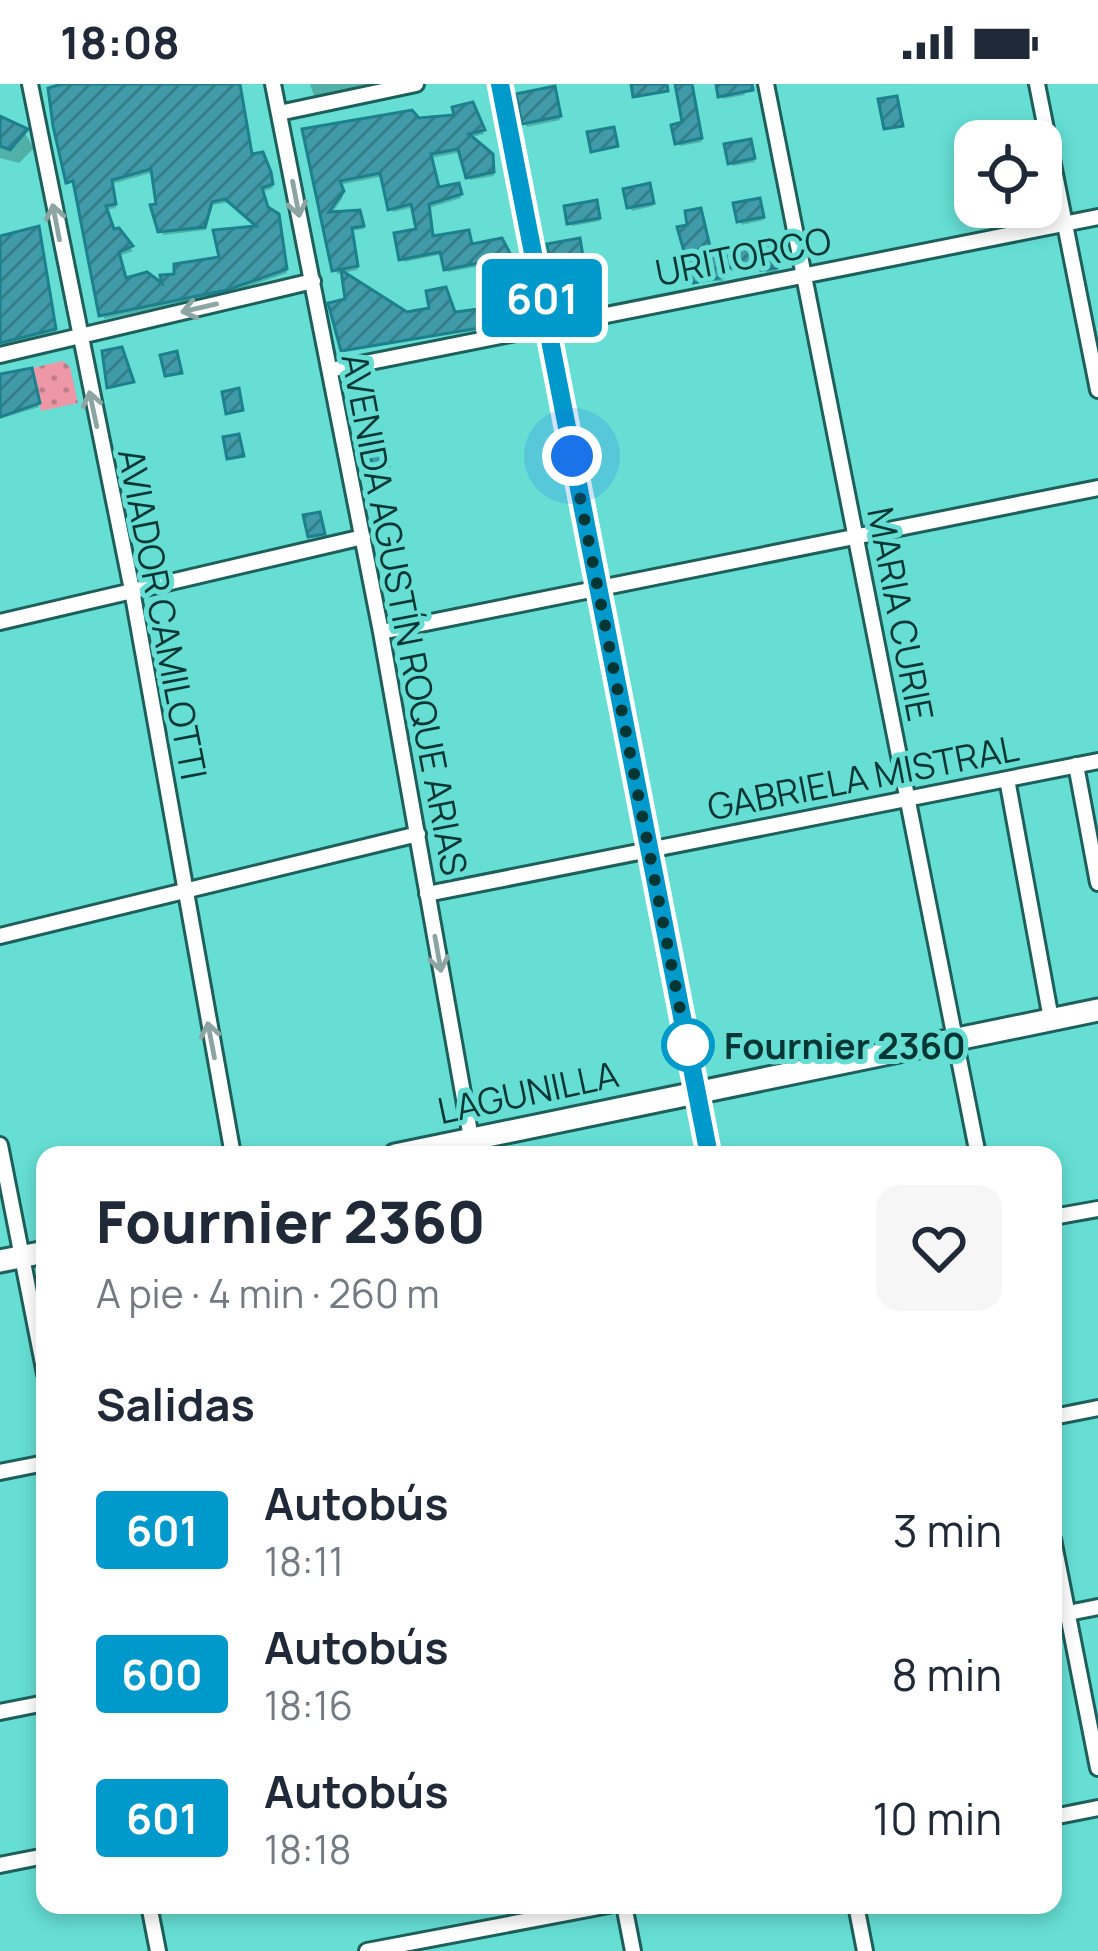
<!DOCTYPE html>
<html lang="es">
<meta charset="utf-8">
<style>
body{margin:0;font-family:Manrope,sans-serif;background:#f6f6f7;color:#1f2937;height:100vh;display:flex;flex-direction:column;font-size:45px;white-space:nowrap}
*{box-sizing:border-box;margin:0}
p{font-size:39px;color:#747a83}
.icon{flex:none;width:66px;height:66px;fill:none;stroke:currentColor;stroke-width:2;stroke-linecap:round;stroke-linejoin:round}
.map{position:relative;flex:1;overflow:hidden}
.details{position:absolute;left:36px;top:1062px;width:1026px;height:768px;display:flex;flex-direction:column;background:#fff;border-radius:24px;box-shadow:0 6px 18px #0003}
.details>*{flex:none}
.badge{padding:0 24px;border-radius:9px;font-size:42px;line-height:78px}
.buttons{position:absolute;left:954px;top:36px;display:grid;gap:24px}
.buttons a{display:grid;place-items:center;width:108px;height:108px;border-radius:24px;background:#fff;box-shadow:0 6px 18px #0003;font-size:60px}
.you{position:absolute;width:60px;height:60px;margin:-30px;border:9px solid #fff;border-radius:50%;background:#1a73e8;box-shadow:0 0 0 18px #1a73e833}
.map>.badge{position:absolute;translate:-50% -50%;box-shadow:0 0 0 6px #fff}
h2{padding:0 60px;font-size:45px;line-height:108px}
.round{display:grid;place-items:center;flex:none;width:126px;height:126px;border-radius:24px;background:#f6f6f7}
.overview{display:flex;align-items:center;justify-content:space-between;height:204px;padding:0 60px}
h1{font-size:57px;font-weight:800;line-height:90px}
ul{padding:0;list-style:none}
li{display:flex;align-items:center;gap:36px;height:144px;padding:0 60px}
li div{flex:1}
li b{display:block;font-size:45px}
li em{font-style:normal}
li .badge{min-width:132px;font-weight:700;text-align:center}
.status{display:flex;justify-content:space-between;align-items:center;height:84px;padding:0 60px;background:#fff;direction:ltr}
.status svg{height:33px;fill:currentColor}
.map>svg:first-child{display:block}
.grass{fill:url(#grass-dots)}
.shadow{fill:#0003;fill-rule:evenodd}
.building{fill:url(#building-hatch);stroke:#1d808d;stroke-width:3;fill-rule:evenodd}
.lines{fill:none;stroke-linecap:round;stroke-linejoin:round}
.minor-casing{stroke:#1d5f5a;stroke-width:20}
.secondary-casing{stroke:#1d5f5a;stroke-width:27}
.minor{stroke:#fff;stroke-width:14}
.secondary{stroke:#fff;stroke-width:21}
.oneway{stroke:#8ca5a4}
.line-casing{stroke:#fff;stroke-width:27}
.line{stroke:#0099cb;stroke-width:18}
.walk{stroke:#003734;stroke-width:12;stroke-dasharray:0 21.6}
.stop-dot{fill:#fff;stroke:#0099cb;stroke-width:6}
.labels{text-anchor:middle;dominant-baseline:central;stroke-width:10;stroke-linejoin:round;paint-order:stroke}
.street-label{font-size:36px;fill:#003734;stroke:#66ded4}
.stop-label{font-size:36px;font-weight:bold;fill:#003734;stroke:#66ded4;text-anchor:start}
</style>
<div class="status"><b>18:08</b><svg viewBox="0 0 49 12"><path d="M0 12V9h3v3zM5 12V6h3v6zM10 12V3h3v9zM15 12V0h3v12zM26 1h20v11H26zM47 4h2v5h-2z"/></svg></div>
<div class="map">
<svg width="1098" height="1867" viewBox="0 0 1098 1867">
<defs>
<pattern id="grass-dots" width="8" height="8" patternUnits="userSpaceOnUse" patternTransform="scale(3)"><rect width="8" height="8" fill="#ee98a7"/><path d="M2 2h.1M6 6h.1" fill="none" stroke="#be7d89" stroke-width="1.8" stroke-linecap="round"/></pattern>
<pattern id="building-hatch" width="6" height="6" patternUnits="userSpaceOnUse" patternTransform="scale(3)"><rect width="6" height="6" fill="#419aa7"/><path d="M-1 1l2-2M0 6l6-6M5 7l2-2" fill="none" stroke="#347e89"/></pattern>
</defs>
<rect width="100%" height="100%" fill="#66ded4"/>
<path class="grass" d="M63 277 70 283 78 319 41 327 32 284Z"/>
<path class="shadow" d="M75 0H238L252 73 271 95 273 104 262 108 268 126 280 137 287 189 230 209 104 235 77 100 69 98ZM154 88 163 151 206 146 213 121 230 118 255 140 216 148 223 176 166 206 126 197 119 172 133 167 114 148 106 126 116 124 112 100Z
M310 0H384L315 15Z
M718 0H742L745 11 723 15Z
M555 9 560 36 527 43 525 39Z
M472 22 484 50 468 54 491 72 494 92 470 96 462 68 431 74 439 106H460L461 114 429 124 433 155 472 163 500 158 512 178 501 180 507 204 518 201V221L528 231 343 264 406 232 491 227 481 182 448 188 443 170 404 178 419 146 414 123 393 128 384 92 339 101 343 113 331 131 361 133 364 145 351 147 358 186 337 190 305 47 458 33Z
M696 25 702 58 680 62 678 59Z
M0 35 26 51 34 64 19 79 0 74Z
M751 62 755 78 733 82 731 79Z
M650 106 653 122 632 127 630 123Z
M760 120 764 136 742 141 740 137Z
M597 123 600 137 572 142 570 139Z
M38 146 57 250 2 265 0 155Z
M776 160 777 187 766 189 764 182 721 188 723 197H695L712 174Z
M581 161 586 195 559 200 557 196Z
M32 290 39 323 0 335V309Z"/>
<path class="building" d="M62 0H240L252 70 263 68 271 88 273 100 262 104 268 123 279 130 287 185 227 206 99 232 73 97 66 99 53 42 48 4ZM151 85 156 120 150 121 158 148 205 143 212 118 225 115 256 142 213 146 219 173 174 180V190L160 191 162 199 147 188 126 194 119 168 133 162 119 144 114 145 106 122 116 120 112 96Z
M631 0H667L668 7 633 13Z
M675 0H692L702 54 675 60 671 41 682 38Z
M716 0H752L753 6 718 13Z
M555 2 561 32 522 40 516 10Z
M897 12 903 42 884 45 878 15Z
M473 18 485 46 469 50 493 70 494 88 466 94 458 65 431 70 439 103 459 99 462 110 429 120 433 152 469 146 472 160 502 154 513 175 501 177 507 201 519 198 517 218 524 217 528 226 510 239 341 267 328 219 345 215 341 186 407 228 429 224 426 207 446 203 455 228 487 224 478 179 444 186 440 168 399 176 394 149 416 145 411 120 388 126 380 89 340 97 344 107 329 128 360 126 364 142 352 144 358 182 332 187 302 45 412 26 419 34 454 31 452 23Z
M0 32 28 45 10 66 0 62Z
M614 43 618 62 591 68 587 48Z
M751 55 755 74 728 80 724 60Z
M650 99 654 119 627 124 623 105Z
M760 114 764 133 737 138 733 119Z
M597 116 600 134 567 140 564 122Z
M701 124 712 171 777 157V184L761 186 760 179 721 185 723 193 693 199 677 143 687 141 685 127Z
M39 142 56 245 0 259V152Z
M580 154 586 191 554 197 547 160Z
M122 263 134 298 107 304 102 267Z
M177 267 182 289 165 292 160 271Z
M32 284 40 319 0 333V290Z
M239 304 243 326 226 330 222 308Z
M239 350 244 372 227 375 223 353Z
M385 361 389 382 373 386 369 364Z
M320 428 325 450 308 453 303 431Z"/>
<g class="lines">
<g class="minor-casing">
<path id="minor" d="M30 0 132 506 233 1071
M273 0 381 548 474 1071
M500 0 709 1071
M766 0 978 1071
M1037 0 1098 306
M279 29 416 0
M0 271 313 197
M330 286 1098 133
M0 538 363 453
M381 548 1098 404
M1076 681 1098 799
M1007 695 1051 935
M427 810 1098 677
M0 852 418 750
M0 1061 45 1290
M1053 1133 1098 1125
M1053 1333 1098 1324
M0 1388 45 1379
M1053 1455 1098 1684
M1053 1532 1098 1523
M0 1628 45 1619
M1053 1733 1098 1724
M0 1781 45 1772
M149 1821 158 1867
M624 1821 633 1867
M856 1821 865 1867
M367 1867 609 1821"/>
</g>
<g class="secondary-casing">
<path id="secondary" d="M395 1071 1098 926
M0 1177 45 1168"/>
</g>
<use href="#minor" class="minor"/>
<use href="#secondary" class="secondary"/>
</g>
<defs><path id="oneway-shaft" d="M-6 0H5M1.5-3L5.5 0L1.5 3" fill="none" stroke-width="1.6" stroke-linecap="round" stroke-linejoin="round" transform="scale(3)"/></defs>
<g class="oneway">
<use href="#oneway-shaft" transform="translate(296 115) rotate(79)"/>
<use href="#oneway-shaft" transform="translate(56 138) rotate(-101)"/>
<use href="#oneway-shaft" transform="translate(199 224) rotate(167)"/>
<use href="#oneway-shaft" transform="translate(93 325) rotate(-102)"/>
<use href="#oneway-shaft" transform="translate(438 870) rotate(80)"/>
<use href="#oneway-shaft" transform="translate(211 956) rotate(-101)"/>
</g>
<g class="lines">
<g class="line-casing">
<path id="line" d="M500 0 709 1071"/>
</g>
<use href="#line" class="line"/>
<path class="walk" d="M572 372 688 966V961"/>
</g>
<circle class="stop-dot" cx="688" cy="961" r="24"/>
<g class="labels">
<g class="street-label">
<text transform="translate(743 172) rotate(-11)">URITORCO</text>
<text transform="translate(163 530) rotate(79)">AVIADOR CAMILOTTI</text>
<text transform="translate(405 530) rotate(79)">AVENIDA AGUSTÍN ROQUE ARIAS</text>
<text transform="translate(901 530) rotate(79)">MARIA CURIE</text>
<text transform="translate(863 693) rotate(-11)">GABRIELA MISTRAL</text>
<text transform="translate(528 1008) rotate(-12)">LAGUNILLA</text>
</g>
<g class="stop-label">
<text x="724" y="961">Fournier 2360</text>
</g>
</g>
</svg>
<div class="buttons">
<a><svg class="icon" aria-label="locate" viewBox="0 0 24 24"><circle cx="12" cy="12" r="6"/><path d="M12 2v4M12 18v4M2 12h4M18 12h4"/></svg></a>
</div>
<div class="you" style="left:572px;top:372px"></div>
<b class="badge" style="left:542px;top:214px;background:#0099cb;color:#fff">601</b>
<section class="details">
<div class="overview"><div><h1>Fournier 2360</h1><p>A pie · 4 min · 260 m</p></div><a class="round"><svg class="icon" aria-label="heart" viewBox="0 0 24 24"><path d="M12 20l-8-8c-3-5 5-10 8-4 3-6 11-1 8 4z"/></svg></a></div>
<h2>Salidas</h2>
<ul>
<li><span class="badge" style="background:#0099cb;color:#fff">601</span><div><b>Autobús</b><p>18:11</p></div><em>3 min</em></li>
<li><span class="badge" style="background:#0099cb;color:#fff">600</span><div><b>Autobús</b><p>18:16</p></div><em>8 min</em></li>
<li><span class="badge" style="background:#0099cb;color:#fff">601</span><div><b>Autobús</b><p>18:18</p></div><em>10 min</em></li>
</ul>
</section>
</div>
